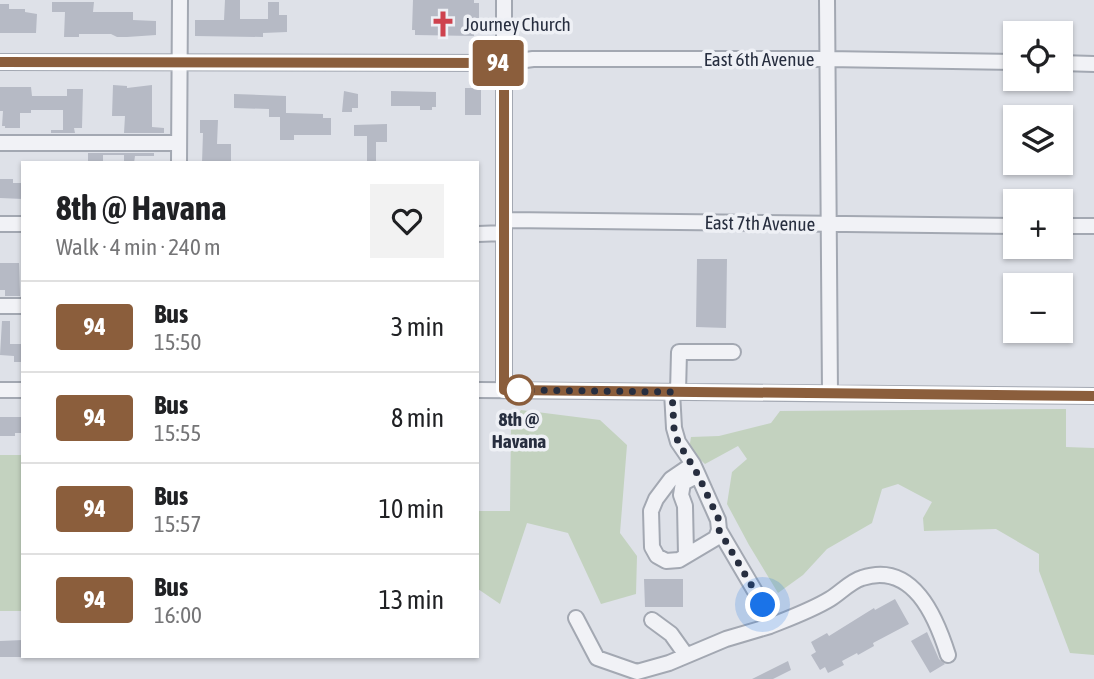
<!DOCTYPE html>
<meta charset="utf-8">
<style>
body{margin:0;font-family:"Asap Condensed",sans-serif;background:#f2f2f2;color:#202124;height:100vh;display:flex;flex-direction:column;font-size:26px;white-space:nowrap}
*{box-sizing:border-box;margin:0}
p{font-size:23px;color:#757577}
.icon{flex:none;width:38px;height:38px;fill:none;stroke:currentColor;stroke-width:2;stroke-linecap:round;stroke-linejoin:round}
.map{position:relative;flex:1;overflow:hidden}
.drawer{position:absolute;left:21px;top:161px;width:458px;height:497px;display:flex;flex-direction:column;background:#fff;border-radius:0px;box-shadow:0 2px 5px #0004}
.drawer>*{flex:none}
.badge{padding:0 14px;border-radius:5px;font-size:24px;line-height:46px}
.controls{position:absolute;left:1003px;top:21px;display:grid;gap:14px}
.controls a{display:grid;place-items:center;width:70px;height:70px;border-radius:0px;background:#fff;box-shadow:0 2px 5px #0004;font-size:35px}
.you{position:absolute;width:35px;height:35px;margin:-18px;border:5px solid #fff;border-radius:50%;background:#1a73e8;box-shadow:0 0 0 10px #1a73e833}
.map>.badge{position:absolute;translate:-50% -50%;box-shadow:0 0 0 4px #fff}
.round{display:grid;place-items:center;flex:none;width:74px;height:74px;border-radius:0px;background:#f2f2f2}
.headline{display:flex;align-items:center;justify-content:space-between;height:119px;padding:0 35px}
h1{font-size:33px;font-weight:700;line-height:52px}
ul{padding:0;list-style:none}
li{display:flex;align-items:center;gap:21px;height:91px;padding:0 35px;border-top:2px solid #e0e0e0}
li div{flex:1}
li b{display:block;font-size:26px}
li em{font-style:normal}
li .badge{min-width:77px;font-weight:700;text-align:center}
.map>svg:first-child{display:block}
.green{fill:#c3d2bf}
.building{fill:#b6bac5}
.lines{fill:none;stroke-linecap:round;stroke-linejoin:round}
.minor-casing{stroke:#a3a8b2;stroke-width:18}
.minor{stroke:#f1f2f6;stroke-width:14}
.line-casing{stroke:#fff;stroke-width:16}
.line{stroke:#8b5e3c;stroke-width:10}
.walk{stroke:#272e3f;stroke-width:7;stroke-dasharray:0 12.6}
.stop-dot{fill:#fff;stroke:#8b5e3c;stroke-width:3.5}
.labels{text-anchor:middle;dominant-baseline:central;stroke-width:7;stroke-linejoin:round;paint-order:stroke}
.poi-label{font-size:19px;fill:#272e3f;stroke:#eef0f5;text-anchor:start}
.street-label{font-size:19px;fill:#272e3f;stroke:#eef0f5}
.stop-label{font-size:19px;font-weight:bold;fill:#272e3f;stroke:#eef0f5}
</style>
<div class="map">
<svg width="1094" height="679" viewBox="0 0 1094 679">
<rect width="100%" height="100%" fill="#dee1e8"/>
<path class="green" d="M1066 409V447L1094 448V655L1070 653 1039 571V554L996 529 924 531 923 518 932 502 898 484 882 489 872 523 827 549 803 575 778 593 749 545 727 504 732 472 747 459 738 446 705 464 689 449 691 437 719 436 771 423 780 411Z
M521 410 600 420 627 445 620 533 637 556 636 594 601 604 568 533 527 523 500 604 478 589V511H510L511 424Z
M0 455H23V611H0Z"/>
<path class="building" d="M225 0H240V19H268V2H279V15H287V32L263 33V37L195 36V20H224Z
M413 0H474V3H479V18H475L474 36 415 35V30H412Z
M52 2H94L93 12H133V20L156 21V35L127 37H117L111 34H79V37H64L65 12H52Z
M0 4H9V9H25V12L37 14 36 33H0Z
M113 85 127 86V88L152 85V127L164 128V133H102H124L125 116H112Z
M0 87H31L32 96H67V89H83L82 128H74L75 133H51V130H63V110H31V113H20V128H5V126H2L3 111H0Z
M465 88H481V115H465Z
M344 91 358 94V108H352V112H342Z
M391 91 436 92V107H432V110H420V106H391Z
M234 94 286 96V113L323 114V118H331V135H294V140H280V117H269V109L234 108Z
M200 120H218L217 144H231V161L202 163 203 133H200Z
M387 124V142H376V163H367V136H354V125Z
M88 153H154V156H135L134 163H124V155H103V163H88Z
M0 179H13V183H23V199L0 198Z
M697 259H727L726 328 696 327Z
M0 263H19L20 296H5V290H0Z
M2 321H10V344H23V362H14V356L0 355Z
M0 417H23V433H15V436H0Z
M644 579H683V607H645Z
M895 599 909 624 873 643 874 646 858 655 857 653 842 661 844 665 828 673 825 667 820 670 811 655 816 652 811 642 827 633 829 636 874 608 875 610Z
M927 632 939 659 945 664 930 673 911 641Z
M23 640V657H0V641Z
M788 661 791 670 773 679H752Z"/>
<g class="lines">
<g class="minor-casing">
<path id="minor" d="M827 0 830 393
M0 62 504 63 533 59H827L1015 62
M1060 63 1094 64
M0 143H179
M179 163 180 0
M504 220 1015 226
M0 224H23
M1060 226H1094
M478 234 504 233
M0 306H23
M0 390H23
M478 390 1094 396
M504 390V0
M672 392 674 428 678 442 693 464 698 475 718 520 719 530 716 538 679 560 666 561 657 556 652 547 651 511 656 499 671 479 693 464
M678 392 679 352H733
M719 530 763 605 770 626C790 618 812 610 830 599 840 593 851 581 862 578 913 561 936 617 948 655
M686 555 685 506 681 495 683 483 698 475
M576 618 597 658 637 672 669 663 726 639 770 626
M652 620 671 634 686 655"/>
</g>
<use href="#minor" class="minor"/>
</g>
<g class="lines">
<g class="line-casing">
<path id="line" d="M0 62 504 63V390L1094 396"/>
</g>
<use href="#line" class="line"/>
<path class="walk" d="M519 390 672 392 674 428 678 442 698 475 719 520V530L763 605"/>
</g>
<defs>
<g id="church-bare" transform="scale(2.1)"><path d="M-1.2-6h2.4v3.5h3.3v2.4h-3.3V6h-2.4V-.1h-3.3v-2.4h3.3Z" fill="#ce424e" stroke="#eef0f5" stroke-width="2.5" paint-order="stroke"/></g>
</defs>
<g fill-rule="evenodd">
<use href="#church-bare" x="443" y="24"/>
</g>
<circle class="stop-dot" cx="519" cy="390" r="14"/>
<g class="labels">
<g class="poi-label">
<text x="464" y="24">Journey Church</text>
</g>
<g class="street-label">
<text x="759" y="59">East 6th Avenue</text>
<text transform="translate(760 223) rotate(1)">East 7th Avenue</text>
</g>
<g class="stop-label">
<text x="519" y="419">8th @<tspan x="519" dy="22">Havana</tspan></text>
</g>
</g>
</svg>
<div class="controls">
<a><svg class="icon" aria-label="locate" viewBox="0 0 24 24"><circle cx="12" cy="12" r="6"/><path d="M12 2v4M12 18v4M2 12h4M18 12h4"/></svg></a>
<a><svg class="icon" aria-label="layers" viewBox="0 0 24 24"><path d="M12 4l9 5-9 5-9-5zM3 14l9 5 9-5"/></svg></a>
<a>+</a>
<a>−</a>
</div>
<div class="you" style="left:763px;top:605px"></div>
<b class="badge" style="left:498px;top:63px;background:#8b5e3c;color:#fff">94</b>
<section class="drawer">
<div class="headline"><div><h1>8th @ Havana</h1><p>Walk · 4 min · 240 m</p></div><a class="round"><svg class="icon" aria-label="heart" viewBox="0 0 24 24"><path d="M12 20l-8-8c-3-5 5-10 8-4 3-6 11-1 8 4z"/></svg></a></div>
<ul>
<li><span class="badge" style="background:#8b5e3c;color:#fff">94</span><div><b>Bus</b><p>15:50</p></div><em>3 min</em></li>
<li><span class="badge" style="background:#8b5e3c;color:#fff">94</span><div><b>Bus</b><p>15:55</p></div><em>8 min</em></li>
<li><span class="badge" style="background:#8b5e3c;color:#fff">94</span><div><b>Bus</b><p>15:57</p></div><em>10 min</em></li>
<li><span class="badge" style="background:#8b5e3c;color:#fff">94</span><div><b>Bus</b><p>16:00</p></div><em>13 min</em></li>
</ul>
</section>
</div>
